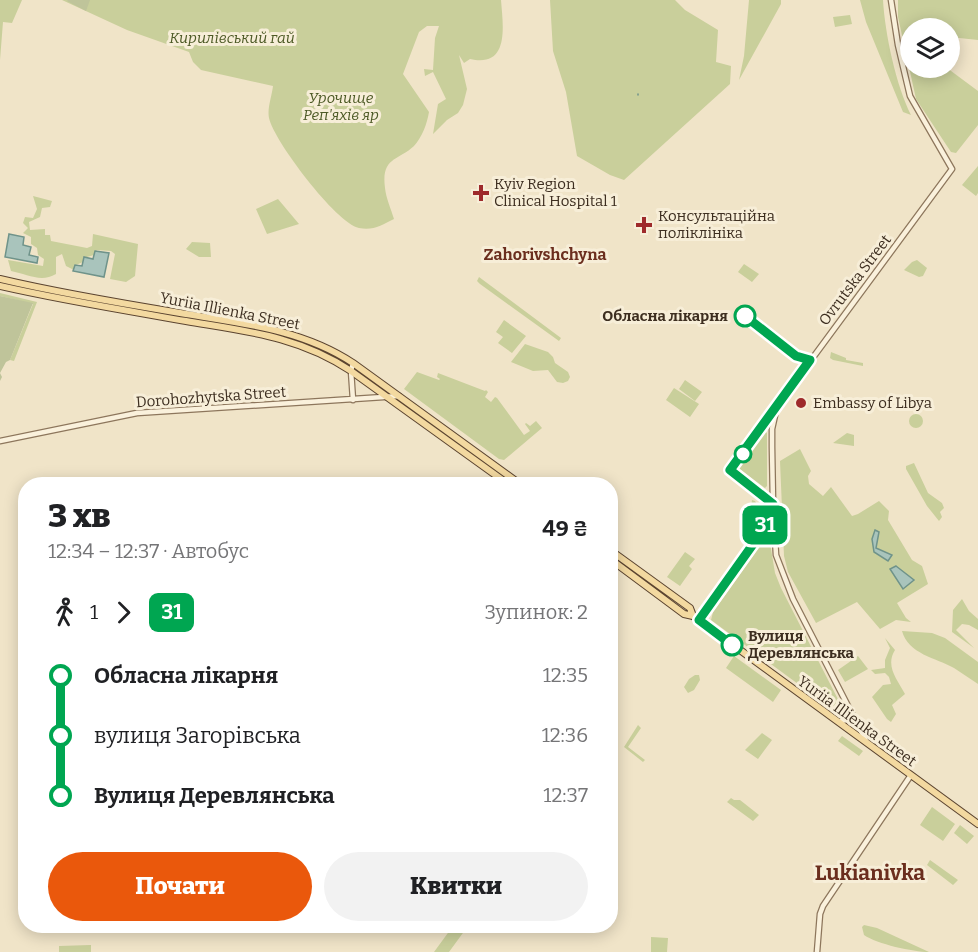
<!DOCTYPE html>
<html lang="uk">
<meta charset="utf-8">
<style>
body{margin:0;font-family:Bitter,serif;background:#f2f2f2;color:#202124;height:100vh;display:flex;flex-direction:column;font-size:22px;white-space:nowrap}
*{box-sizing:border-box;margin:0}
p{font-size:20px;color:#757577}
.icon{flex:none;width:33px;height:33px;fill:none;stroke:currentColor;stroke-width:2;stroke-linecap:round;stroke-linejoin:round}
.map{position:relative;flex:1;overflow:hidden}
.drawer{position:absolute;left:18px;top:477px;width:600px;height:456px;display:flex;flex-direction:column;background:#fff;border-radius:24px;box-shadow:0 3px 15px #0003}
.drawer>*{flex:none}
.badge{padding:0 12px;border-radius:9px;font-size:21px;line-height:39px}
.fabs{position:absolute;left:900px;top:18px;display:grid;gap:12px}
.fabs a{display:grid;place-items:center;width:60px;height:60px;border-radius:50%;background:#fff;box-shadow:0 3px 15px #0003;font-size:30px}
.map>.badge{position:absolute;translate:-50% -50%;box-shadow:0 0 0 3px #fff}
.legs{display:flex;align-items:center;gap:9px;height:66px;padding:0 30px;font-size:20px}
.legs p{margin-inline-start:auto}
.summary{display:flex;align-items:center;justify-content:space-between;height:102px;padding:0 30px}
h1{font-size:33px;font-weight:800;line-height:45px}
.button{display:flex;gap:12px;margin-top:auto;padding:12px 30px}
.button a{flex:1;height:69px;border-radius:36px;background:#ea580c;color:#fff;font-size:24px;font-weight:800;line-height:69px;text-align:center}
.button a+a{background:#f2f2f2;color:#202124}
ul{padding:0 30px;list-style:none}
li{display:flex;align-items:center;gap:21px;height:60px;font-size:22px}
li i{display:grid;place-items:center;width:9px;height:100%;margin:0 8px;background:currentColor}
li i::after{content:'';width:15px;height:15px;margin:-8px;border:4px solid;border-radius:50%;background:#fff}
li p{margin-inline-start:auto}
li:first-child i{background:linear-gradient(#0000 50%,currentColor 0)}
li:last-child i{background:linear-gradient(currentColor 50%,#0000 0)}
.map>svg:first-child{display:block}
.green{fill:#c9cf9b}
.cemetery{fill:#bfc49a}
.water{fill:#a9c4bc;stroke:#6f938a;stroke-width:1.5}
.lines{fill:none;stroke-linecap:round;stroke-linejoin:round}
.stream{stroke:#6f938a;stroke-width:1.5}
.minor-casing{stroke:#8d765c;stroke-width:7}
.major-casing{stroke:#5b4430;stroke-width:8}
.minor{stroke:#faf1dc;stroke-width:4.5}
.major{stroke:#f3d9a0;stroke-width:6}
.line-1-casing{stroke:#fff;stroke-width:14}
.line-1{stroke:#00a651;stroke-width:9}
.poi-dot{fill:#9e2a2b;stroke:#f7eed8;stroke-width:2}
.stop-1-dot{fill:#fff;stroke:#00a651;stroke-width:3}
.labels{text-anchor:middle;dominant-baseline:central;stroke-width:6;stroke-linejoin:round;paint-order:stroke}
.park-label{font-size:15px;font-style:italic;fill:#4d5a26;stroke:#f7eed8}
.poi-label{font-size:15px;fill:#3d2e20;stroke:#f7eed8;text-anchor:start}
.street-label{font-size:15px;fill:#3d2e20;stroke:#f7eed8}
.stop-label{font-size:15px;font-weight:bold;fill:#3d2e20;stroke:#f7eed8;text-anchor:end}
.neighbourhood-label{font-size:16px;font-weight:bold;fill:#6b2e1e;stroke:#f7eed8}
.district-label{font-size:21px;font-weight:bold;fill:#6b2e1e;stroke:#f7eed8}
</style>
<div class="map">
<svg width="978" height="952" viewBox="0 0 978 952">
<rect width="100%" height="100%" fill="#f0e4c8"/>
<path class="green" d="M0 0H22L12 23 3 22 0 60Z
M62 0H501C503 26 510 68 470 59L464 63 459 55 467 89 463 105 458 113 447 120 433 134 438 104 446 99 433 72 425 76 424 69 433 70 435 38 439 26H427L419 32 403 74 429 112C427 124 422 137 414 146 398 161 381 157 385 188 386 198 391 209 394 219 382 225 373 231 359 228 336 223 274 141 269 118 267 109 272 95 273 86L201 70 193 62 189 52 127 30Z
M550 0H675L685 10 718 30 716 62 731 66 730 84 624 180 610 175 577 156 566 92 553 51Z
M749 0H781V4L739 80 744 56Z
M860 0H883C885 34 896 85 911 115L903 112 866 22Z
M898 0H978V40L950 37V28H910V68H947L978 91V125L956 153 951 152 945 143 916 99 898 17Z
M850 15 852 24 835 27 833 17Z
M978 166V193L976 196 962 185Z
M33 196 52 201 50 207 42 208 40 217 29 222 30 230 45 229V235H50L51 241 87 248 92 246 93 234 138 244 135 276 126 282 110 279 115 254 111 251 97 250 94 255 87 257 83 262 76 265 74 270 66 266 62 254 56 257V274C41 283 27 274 11 271L8 260 43 266 44 259 38 255 37 248 31 244V237L23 233 28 228 23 223 25 217 33 218 37 209Z
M278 199 299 224 267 234 256 209Z
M192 242 210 243 211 257H199L186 249Z
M917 260 927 268 923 276 919 277 904 270 912 262Z
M744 264 759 274 752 282 738 272Z
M479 277 561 338 559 341 480 284 477 281Z
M0 293 37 302 14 361 10 360 33 304 0 296Z
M504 320 526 336 512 353 498 343 503 337 496 332Z
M525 344 548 352 553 357 555 363 568 372 570 377 568 381 563 383 557 382 548 370 533 371 511 362Z
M831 352 846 358V360L863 363V366L833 360 830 358Z
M417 372 439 380 440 379 437 377 438 373 485 391 486 390 488 392 485 397 491 402 495 397 497 398 524 435 530 431 525 424 526 423 530 426 536 421 542 428 504 460 499 459 404 389Z
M685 380 702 392 695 401 679 389Z
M674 388 699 404 690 417 666 400Z
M238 392H275L276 400 238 402Z
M909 421a7 7 0 1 1 14 0a7 7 0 1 1-14 0Z
M764 431 767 433V486L765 488 738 468 739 463Z
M847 433 854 435V446L833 443Z
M800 449 811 471 808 476 809 484 823 496 831 487 852 516 858 514 879 501 889 511 888 520 912 560 922 566 928 584 897 603 906 618 911 622 896 620 880 629 857 602 816 623 788 572 784 556 780 461Z
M914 463 928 493 942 503 944 508 940 512 942 517 939 521 927 506 906 469V466Z
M752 500 755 501 760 510 758 528 750 516Z
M763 542 770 543 775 573 781 588 844 711 839 714 711 620 713 612Z
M685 552 695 559 689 566 692 569 680 586 667 577Z
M962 599 969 611 978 619V630L969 625 962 624 956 630 974 648 952 632 953 610Z
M902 631 932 633 945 638 978 662V684C970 679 962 673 954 668 936 658 908 654 902 631Z
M885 638 895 650C885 666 897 679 905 694L892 705 896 714 891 722 887 719 872 697 883 685 891 684 889 677 885 673 875 674 871 670 885 668V660L890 648Z
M734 656 781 690 773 702 726 668Z
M858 656 868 669 845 682 838 670Z
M695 675H699L700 680 694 690 688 693 684 687 689 679Z
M638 725 641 728 628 747 645 760 643 762 624 747Z
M762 733 772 740 758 759 745 750Z
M842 736 863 751 859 756 838 741Z
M731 798 734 800H740L759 815 753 821 727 802Z
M932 807 955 824 943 841 920 825Z
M960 825 974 836 967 844 954 833Z
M930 860 958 880 953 885 927 865Z
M864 925 877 928 929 952C913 952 877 944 864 935L862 927Z
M453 926H468L449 952H434Z
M651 937 668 938 667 952H651Z
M91 945V952H59V946Z"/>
<path class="cemetery" d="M68 0H90L86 11 67 1Z
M0 296 33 303 10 360 6 362 0 373 2 377 0 381Z"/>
<path class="water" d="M9 234 24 237 23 245 31 247 29 255 38 257 37 263 5 257Z
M95 251 109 253 104 277 73 271 75 265 82 266 84 257 93 259Z
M875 530 879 532 876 548 892 555 888 561 874 552 872 539Z
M896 566 914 580 903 589 890 569Z"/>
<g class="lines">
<path class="stream" d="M638 95V94"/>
<g class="minor-casing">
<path id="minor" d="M353 400 351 371 353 363
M776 411 772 429V447L773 503 776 555 793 599 866 741
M0 441 137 413 399 396
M773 503 730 470 952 169 910 96 898 45 891 0
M699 620 761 533 773 512
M839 722 848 719 850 711
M817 952 820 914 823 906 911 775"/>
</g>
<g class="major-casing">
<path id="major" d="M0 279C59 293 119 303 180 313 240 323 302 329 353 363L520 484
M0 286C61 300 123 310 186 321 245 331 299 336 351 371L508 484
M610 550 690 608 693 616
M610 559 684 614 693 616 699 620 978 824"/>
</g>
<use href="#minor" class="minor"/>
<use href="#major" class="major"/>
</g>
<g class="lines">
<g class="line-1-casing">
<path id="line-1" d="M732 645 699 620 761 533 773 512V504L730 470 810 360 796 356 745 316"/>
</g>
<use href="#line-1" class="line-1"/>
</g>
<g class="poi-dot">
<path d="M478 184h6v6h6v6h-6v6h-6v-6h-6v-6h6z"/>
<path d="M641 216h6v6h6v6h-6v6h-6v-6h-6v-6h6z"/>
<circle cx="801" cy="403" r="6"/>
</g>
<g class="stop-1-dot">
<circle cx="745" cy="316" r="10"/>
<circle cx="743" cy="454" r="8"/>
<circle cx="732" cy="645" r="10"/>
</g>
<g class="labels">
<g class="park-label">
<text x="232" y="38">Кирилівський гай</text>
<text x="341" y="98">Урочище<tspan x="341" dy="17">Реп'яхів яр</tspan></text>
</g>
<g class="poi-label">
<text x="494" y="184">Kyiv Region<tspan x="494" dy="17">Clinical Hospital 1</tspan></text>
<text x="658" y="216">Консультаційна<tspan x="658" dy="17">поліклініка</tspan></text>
<text x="813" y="403">Embassy of Libya</text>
</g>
<g class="street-label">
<text transform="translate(855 280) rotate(-53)">Ovrutska Street</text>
<text transform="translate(230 311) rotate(11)">Yuriia Illienka Street</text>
<text transform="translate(211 397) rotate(-4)">Dorohozhytska Street</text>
<text transform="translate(857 721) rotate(36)">Yuriia Illienka Street</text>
</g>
<g class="stop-label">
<text x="728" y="316">Обласна лікарня</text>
<text x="748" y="636" text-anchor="start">Вулиця<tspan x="748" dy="17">Деревлянська</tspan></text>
</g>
<g class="neighbourhood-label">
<text x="545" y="254">Zahorivshchyna</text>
</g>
<g class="district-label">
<text x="870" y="873">Lukianivka</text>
</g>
</g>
</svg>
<div class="fabs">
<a><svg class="icon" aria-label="layers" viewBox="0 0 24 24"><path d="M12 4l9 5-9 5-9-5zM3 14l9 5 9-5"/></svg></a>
</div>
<b class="badge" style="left:765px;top:525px;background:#00a651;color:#fff">31</b>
<section class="drawer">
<div class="summary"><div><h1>3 хв</h1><p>12:34 – 12:37 · Автобус</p></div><b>49 ₴</b></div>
<div class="legs"><svg class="icon" aria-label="walk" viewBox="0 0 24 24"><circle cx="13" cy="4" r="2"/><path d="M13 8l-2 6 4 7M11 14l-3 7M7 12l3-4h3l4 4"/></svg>1<svg class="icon" aria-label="forward" viewBox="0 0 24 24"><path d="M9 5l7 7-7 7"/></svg><b class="badge" style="background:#00a651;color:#fff">31</b><p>Зупинок: 2</p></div>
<ul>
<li><i style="color:#00a651"></i><b>Обласна лікарня</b><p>12:35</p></li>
<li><i style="color:#00a651"></i><span>вулиця Загорівська</span><p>12:36</p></li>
<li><i style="color:#00a651"></i><b>Вулиця Деревлянська</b><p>12:37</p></li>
</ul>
<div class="button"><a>Почати</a><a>Квитки</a></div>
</section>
</div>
